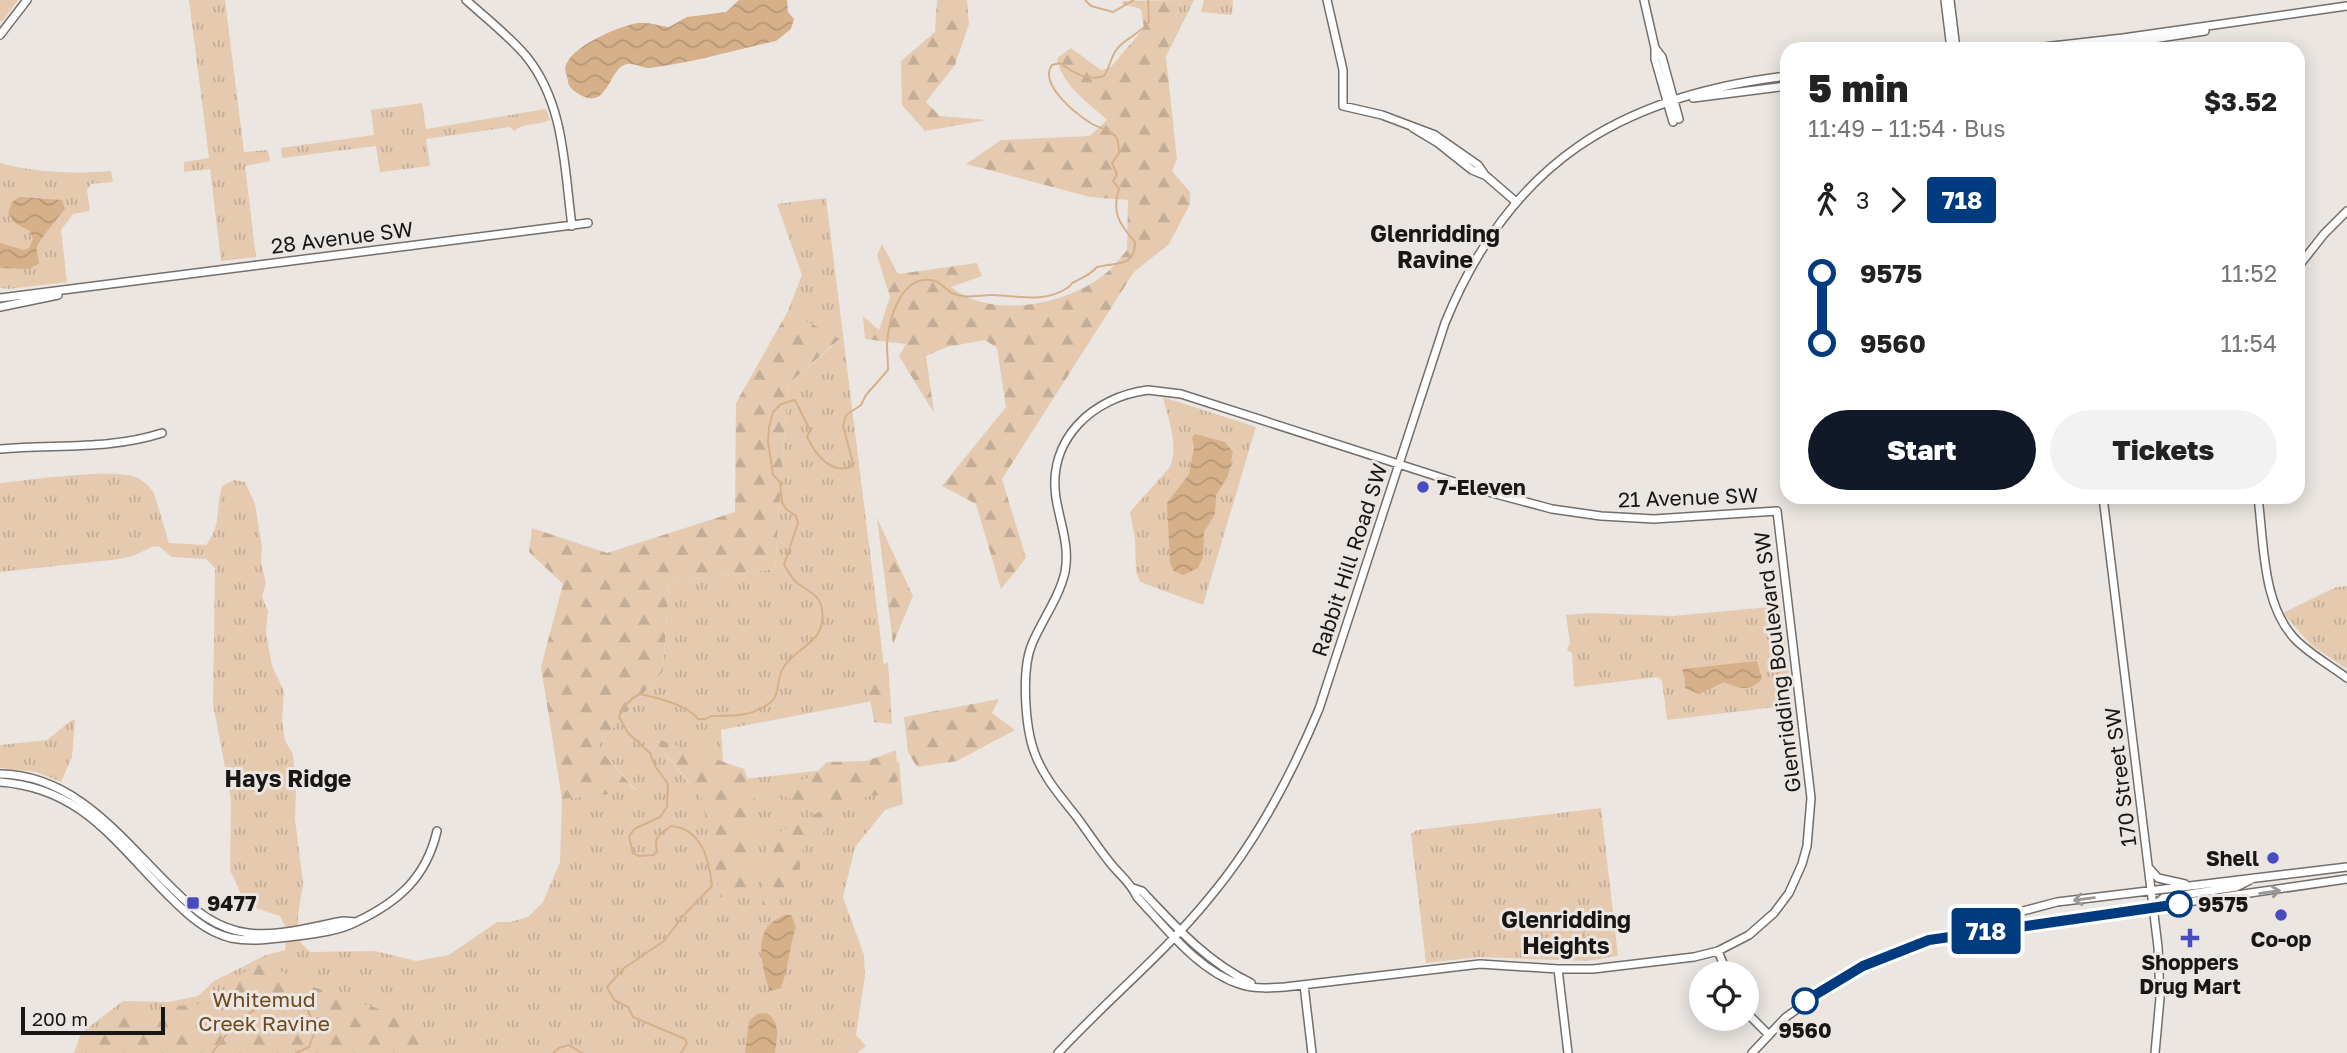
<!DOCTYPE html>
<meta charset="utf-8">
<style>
body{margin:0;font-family:"Golos Text",sans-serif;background:#f2f2f2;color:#222;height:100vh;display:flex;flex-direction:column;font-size:26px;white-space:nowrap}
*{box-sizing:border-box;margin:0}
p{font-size:23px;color:#767676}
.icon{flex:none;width:38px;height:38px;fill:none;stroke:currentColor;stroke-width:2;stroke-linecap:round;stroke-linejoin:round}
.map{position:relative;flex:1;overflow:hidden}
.sheet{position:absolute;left:1780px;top:42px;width:525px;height:462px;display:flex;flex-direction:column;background:#fff;border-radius:21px;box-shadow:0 4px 18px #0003}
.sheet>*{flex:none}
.badge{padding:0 14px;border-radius:5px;font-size:24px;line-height:46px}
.buttons{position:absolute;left:1689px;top:961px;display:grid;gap:14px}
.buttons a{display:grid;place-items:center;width:70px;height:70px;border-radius:50%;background:#fff;box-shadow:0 4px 18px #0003;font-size:35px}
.scale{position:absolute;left:21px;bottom:18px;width:144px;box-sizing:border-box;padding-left:7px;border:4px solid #191716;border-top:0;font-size:19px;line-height:24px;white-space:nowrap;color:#191716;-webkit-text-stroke:5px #ebe6e1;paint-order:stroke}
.map>.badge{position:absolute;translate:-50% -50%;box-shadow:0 0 0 4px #fff}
.legs{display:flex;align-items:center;gap:10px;height:77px;padding:0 28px;font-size:23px}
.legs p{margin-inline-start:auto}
.headline{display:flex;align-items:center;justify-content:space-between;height:119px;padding:0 28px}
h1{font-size:38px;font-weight:800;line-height:52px}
.primary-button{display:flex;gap:14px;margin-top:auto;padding:14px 28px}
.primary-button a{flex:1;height:80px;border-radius:42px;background:#111827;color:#fff;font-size:28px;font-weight:800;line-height:80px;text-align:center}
.primary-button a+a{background:#f2f2f2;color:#222}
ul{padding:0 28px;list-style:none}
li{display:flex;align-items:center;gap:24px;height:70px;font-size:26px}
li i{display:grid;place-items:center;width:10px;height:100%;margin:0 9px;background:currentColor}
li i::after{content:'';width:18px;height:18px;margin:-9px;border:5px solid;border-radius:50%;background:#fff}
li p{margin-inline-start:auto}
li:first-child i{background:linear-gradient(#0000 50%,currentColor 0)}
li:last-child i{background:linear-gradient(currentColor 50%,#0000 0)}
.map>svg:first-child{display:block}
.grass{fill:url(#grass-tufts)}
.forest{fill:url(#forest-firs)}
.garden{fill:#e5cab0}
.water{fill:url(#water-waves)}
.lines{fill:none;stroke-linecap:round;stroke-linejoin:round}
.stream{stroke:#d6b089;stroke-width:2}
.secondary-casing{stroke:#736e6a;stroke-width:10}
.secondary{stroke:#fff;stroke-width:7}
.oneway{stroke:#989796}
.line-1-casing{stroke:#fff;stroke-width:16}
.line-1{stroke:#003b80;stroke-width:10}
.poi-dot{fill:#494cc1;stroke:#ebe6e1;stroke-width:2.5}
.stop-1-dot{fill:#fff;stroke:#003b80;stroke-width:3.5}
.labels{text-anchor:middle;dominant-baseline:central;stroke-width:6;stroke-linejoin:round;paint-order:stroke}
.street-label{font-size:21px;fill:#191716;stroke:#ebe6e1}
.poi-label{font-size:21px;font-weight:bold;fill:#191716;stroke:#ebe6e1;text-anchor:start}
.stop-label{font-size:21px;font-weight:bold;fill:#191716;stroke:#ebe6e1;text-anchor:start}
.park-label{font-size:21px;fill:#6f481c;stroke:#ebe6e1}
.neighbourhood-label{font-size:23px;font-weight:bold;fill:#191716;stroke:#ebe6e1}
</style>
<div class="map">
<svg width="2347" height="1053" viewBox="0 0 2347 1053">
<defs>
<pattern id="grass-tufts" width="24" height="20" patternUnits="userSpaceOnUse" patternTransform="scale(1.75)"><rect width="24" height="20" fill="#e5cab0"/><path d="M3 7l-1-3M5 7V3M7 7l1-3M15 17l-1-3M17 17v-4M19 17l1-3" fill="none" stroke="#c4ad97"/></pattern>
<pattern id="forest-firs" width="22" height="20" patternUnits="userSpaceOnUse" patternTransform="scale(1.75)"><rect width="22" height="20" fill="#e5cab0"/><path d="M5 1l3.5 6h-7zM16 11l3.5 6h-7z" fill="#c4ad97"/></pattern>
<pattern id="water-waves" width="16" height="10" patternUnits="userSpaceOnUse" patternTransform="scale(1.75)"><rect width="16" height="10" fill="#d6b089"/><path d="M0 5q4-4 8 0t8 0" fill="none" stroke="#b79776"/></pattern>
</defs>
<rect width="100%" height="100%" fill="#ebe6e1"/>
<path class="grass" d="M189 0H225L244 152 268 150 270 161 245 166 256 257 221 261 210 169 184 172V162L209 158Z
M1181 0H1194L1166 57Z
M1204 0H1233L1232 15 1201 12Z
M422 103 426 129 546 109 550 120C538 126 524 122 514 131L510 127 426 139 430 166 380 172 376 146 282 158 281 148 374 135 371 110Z
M0 163C38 173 72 174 111 171L113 182 91 184 87 190 90 211 73 214 61 230 67 282 9 289 0 288Z
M826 198 888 698 721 730 723 762 653 738 690 785 899 762 903 804 885 810 855 847 843 897 864 955 865 976 856 1035 866 1046 857 1053H74L81 1033 123 1001 169 1002 198 996 214 981 266 955 285 950 287 931 280 916 246 905 230 870 231 799 213 704 215 568 206 559 172 557 160 547 154 546 133 556 120 559 0 572V483C30 480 114 467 138 478 145 482 150 487 154 493L169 543 206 545C221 527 216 508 222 486L234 480 245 482 255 504 262 548 261 562 266 583 262 597 268 611 266 632 272 666 284 691 282 721 285 741 293 754 296 792 295 819 303 883 298 916 299 941 310 952 375 951 416 961 449 955 497 922H510L528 917 543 902 560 862 562 799 636 790 597 746 663 671 669 582 775 569 788 384 840 340 788 311 802 275 777 204Z
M1163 397 1256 427 1203 605 1140 582 1136 572 1135 539 1130 512 1170 467C1179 445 1168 418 1163 397Z
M2347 586V669L2311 645 2283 613 2336 587Z
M1780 606 1793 705 1667 720 1662 681 1658 677 1574 687 1572 653 1567 650 1570 643 1566 615 1591 613 1673 616Z
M72 720H75L72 757 61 782 36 772 0 768V745L47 740Z
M1601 808 1618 956 1586 961 1479 957 1426 963 1411 834 1417 830Z"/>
<path class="forest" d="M937 0H967L969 24 955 65 926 102 940 116 987 120 925 131 902 105 901 61 935 32Z
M1181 0 1166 57 1177 159 1172 171 1190 192V204L1169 244 1134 272 1002 479 1026 558 1001 589 976 504 942 486 1006 407 997 348 985 340 947 347 926 356 934 413 899 356 906 344 865 339 863 316 879 330 890 297 877 255 882 244 898 274 977 263 982 276 951 287C991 320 1067 305 1105 274 1113 268 1120 258 1127 250L1128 200 1090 197 966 164 1001 140 1090 136 1107 120C1089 103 1061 85 1057 58L1071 48 1101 70 1110 68 1144 28 1141 9 1122 4 1123 1Z
M788 311 840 339 788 384 775 569 669 582 663 671 597 746 636 791 562 799 541 667 563 584 529 552 532 528 607 553 735 512 736 403Z
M877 518 913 596 893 644Z
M888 662 892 724 874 722 866 674Z
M999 699 992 713 1015 730 957 761 917 767 908 752 904 717Z
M652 737 744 769 758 807 746 892 720 897 702 799Z
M896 750 898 780 885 794 807 805 766 790 811 777 827 762 867 761Z
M827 808 825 832 804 840 798 881 762 911 767 838Z
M260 959 293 978 296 981 412 1020 429 1053H73L96 1033 125 1017 168 1007 208 1003Z"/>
<path class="garden" d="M0 0H18L2 22 0 21Z"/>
<path class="water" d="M739 0H787L788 12 794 19 791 29 776 41C736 50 690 63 650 68 641 69 633 61 624 65 608 71 607 117 573 90 568 86 568 82 567 76 565 71 564 66 568 61 578 44 619 26 638 23 649 22 658 26 669 27L687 17 726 12Z
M19 197 62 200 65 209C60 215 39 240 37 247 36 252 39 259 39 264L28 269 0 268V243L24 250 29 248 33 239 30 231 16 224 8 213 12 202Z
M1195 434 1225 442 1233 452 1228 476 1216 495 1215 514 1204 532 1203 557 1198 568 1183 575 1174 571 1170 563 1167 503 1189 474 1194 448 1192 437Z
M1757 661 1762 679C1750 693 1739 688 1724 682L1699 694 1685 688V678L1682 669Z
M785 915H791L796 927C789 947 789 967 781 988L770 991C764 975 756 945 766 929 770 922 777 919 785 915Z
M767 1013C781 1023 777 1037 775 1053H745L749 1021 757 1014Z"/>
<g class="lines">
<path class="stream" d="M1085 0 1091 6 1113 12 1134 0
M212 1053 235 1023 268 1001 307 1008 316 1029 309 1047 296 1053
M553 1053 559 1048 569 1045 582 1053
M681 1053 687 1043 685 1039 633 1017 628 1007 614 1000 607 987 624 968 664 941 683 916 712 886C709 859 702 829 671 826 660 834 653 837 657 851L654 855 639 856 633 853 629 837 634 829 660 817 667 807 668 784 655 766 650 753 628 733 619 717C622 707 631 698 640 694 658 698 688 705 698 719H706L711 716C732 716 750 717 768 704 781 696 776 681 782 670 794 646 827 645 822 609 820 593 803 590 793 579 790 574 787 569 784 565L798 523 796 516 786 509 782 502 780 482 773 475 768 442 769 427 773 412 781 404 795 400 810 430 807 437C816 455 830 474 851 467L852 459 843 426 846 415 861 405 866 395 888 370C888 361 887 353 887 344 888 319 902 272 935 281 943 284 946 290 952 293 966 300 981 294 994 295 1019 296 1045 303 1067 288 1076 282 1066 286 1076 281 1085 276 1090 275 1097 267 1116 262 1135 268 1135 242 1120 225 1111 212 1119 189L1113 181 1117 174 1112 163 1119 153C1119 148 1119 141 1116 137 1111 130 1099 128 1092 124 1076 114 1038 84 1052 65L1060 63C1072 72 1088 82 1104 76 1110 68 1110 58 1117 49 1125 38 1140 34 1149 22L1148 0"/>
<g class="secondary-casing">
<path id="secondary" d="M466 0C486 18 508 35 526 56 565 104 564 167 572 226
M1327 0 1343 70V106L1382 115 1435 135 1478 165 1485 175 1515 201
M1644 0 1655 48
M1945 0 1951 49
M1950 0 1956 49
M0 35 27 0
M2026 49 2123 38 2347 6
M2088 49 2205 31
M1693 98 1787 86
M1673 122 1655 59V48L1662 57 1679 119
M1413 128 1438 143 1472 170 1484 175
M2298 267 2324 234 2347 211
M0 298 588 223
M0 307 58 295
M1148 390 1181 394 1470 487 1552 509 1601 516 1654 519 1777 511 1811 798 1807 846 1802 864 1789 893 1774 913 1749 935 1718 951 1694 957 1593 969H1558L1480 964 1285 987C1271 988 1256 989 1242 985 1199 972 1166 928 1137 897 1131 883 1120 875 1111 864 1098 848 1088 832 1076 816 1061 797 1044 778 1035 754 1025 728 1021 670 1032 644 1042 620 1059 598 1065 572 1070 546 1060 523 1056 498 1047 439 1093 397 1148 390Z
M0 449C54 444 110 450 162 433
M2103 497 2158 947 2160 998 2155 1053
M2258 497C2264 544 2262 608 2298 642 2313 656 2331 666 2347 678
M0 774C77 775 122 840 172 888 194 910 216 929 248 933 276 937 315 926 343 921L356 922
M0 782C83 788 116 844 170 897 188 915 206 932 231 938 251 942 270 939 289 937 312 934 336 932 356 922 398 902 426 878 437 831
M2150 869 2158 878 2185 884
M1133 888 1142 891C1175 926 1207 962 1251 983
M2154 906 2163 898 2236 887 2254 878
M1953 936 2347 879
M1718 951 1727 973
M1558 969 1568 1053
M1304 985 1312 1053
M1746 1012 1768 1034
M1058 1053C1107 1000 1164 954 1210 897 1257 841 1291 776 1319 709L1445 323C1510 163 1619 96 1787 76
M1752 1053 1786 1017 1845 975 1885 956 1989 920 2057 902 2347 867"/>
</g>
<use href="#secondary" class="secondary"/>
</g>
<defs><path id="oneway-shaft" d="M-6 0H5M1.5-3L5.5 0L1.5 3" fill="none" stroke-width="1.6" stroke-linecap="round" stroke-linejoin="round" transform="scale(1.75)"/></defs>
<g class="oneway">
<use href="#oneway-shaft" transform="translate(2270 892) rotate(-8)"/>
<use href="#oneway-shaft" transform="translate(2084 899) rotate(173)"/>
</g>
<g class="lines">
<g class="line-1-casing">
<path id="line-1" d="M1805 1001 1863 966 1929 940 2179 904"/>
</g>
<use href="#line-1" class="line-1"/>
</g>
<g class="poi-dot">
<circle cx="1423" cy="487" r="7"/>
<circle cx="2273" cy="858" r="7"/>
<rect x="186" y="896" width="14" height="14" rx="3.5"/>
<circle cx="2281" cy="915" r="7"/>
<path d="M2186.5 927.5h7v7h7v7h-7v7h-7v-7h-7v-7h7z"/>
</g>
<g class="stop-1-dot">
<circle cx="2179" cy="904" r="12"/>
<circle cx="1805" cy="1001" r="12"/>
</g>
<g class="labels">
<g class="street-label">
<text transform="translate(342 237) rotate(-7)">28 Avenue SW</text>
<text transform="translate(1688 497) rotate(-2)">21 Avenue SW</text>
<text transform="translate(1349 560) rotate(-72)">Rabbit Hill Road SW</text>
<text transform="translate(1777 662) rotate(-97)">Glenridding Boulevard SW</text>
<text transform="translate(2120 777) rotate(-97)">170 Street SW</text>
</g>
<g class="poi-label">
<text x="1437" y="487">7-Eleven</text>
<text x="2259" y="858" text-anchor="end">Shell</text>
<text x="207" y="903">9477</text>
<text x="2281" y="939" text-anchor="middle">Co-op</text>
<text x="2190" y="962" text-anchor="middle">Shoppers<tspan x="2190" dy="24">Drug Mart</tspan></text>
</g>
<g class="stop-label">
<text x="2198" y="904">9575</text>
<text x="1805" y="1030" text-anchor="middle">9560</text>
</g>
<g class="park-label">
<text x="264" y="999">Whitemud<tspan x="264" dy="24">Creek Ravine</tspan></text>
</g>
<g class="neighbourhood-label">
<text x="1435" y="233">Glenridding<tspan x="1435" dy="26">Ravine</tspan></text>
<text x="288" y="778">Hays Ridge</text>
<text x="1566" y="919">Glenridding<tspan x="1566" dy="26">Heights</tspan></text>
</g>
</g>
</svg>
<div class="buttons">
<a><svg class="icon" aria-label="locate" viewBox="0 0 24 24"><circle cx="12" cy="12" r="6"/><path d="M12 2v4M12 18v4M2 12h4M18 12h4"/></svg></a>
</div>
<div class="scale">200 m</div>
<b class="badge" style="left:1986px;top:931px;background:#003b80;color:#fff">718</b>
<section class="sheet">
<div class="headline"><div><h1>5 min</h1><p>11:49 – 11:54 · Bus</p></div><b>$3.52</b></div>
<div class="legs"><svg class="icon" aria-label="walk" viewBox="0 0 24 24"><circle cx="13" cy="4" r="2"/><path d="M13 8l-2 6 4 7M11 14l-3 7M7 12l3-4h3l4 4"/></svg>3<svg class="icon" aria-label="forward" viewBox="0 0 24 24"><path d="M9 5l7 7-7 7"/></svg><b class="badge" style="background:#003b80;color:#fff">718</b></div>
<ul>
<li><i style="color:#003b80"></i><b>9575</b><p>11:52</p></li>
<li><i style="color:#003b80"></i><b>9560</b><p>11:54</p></li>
</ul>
<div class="primary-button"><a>Start</a><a>Tickets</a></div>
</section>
</div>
